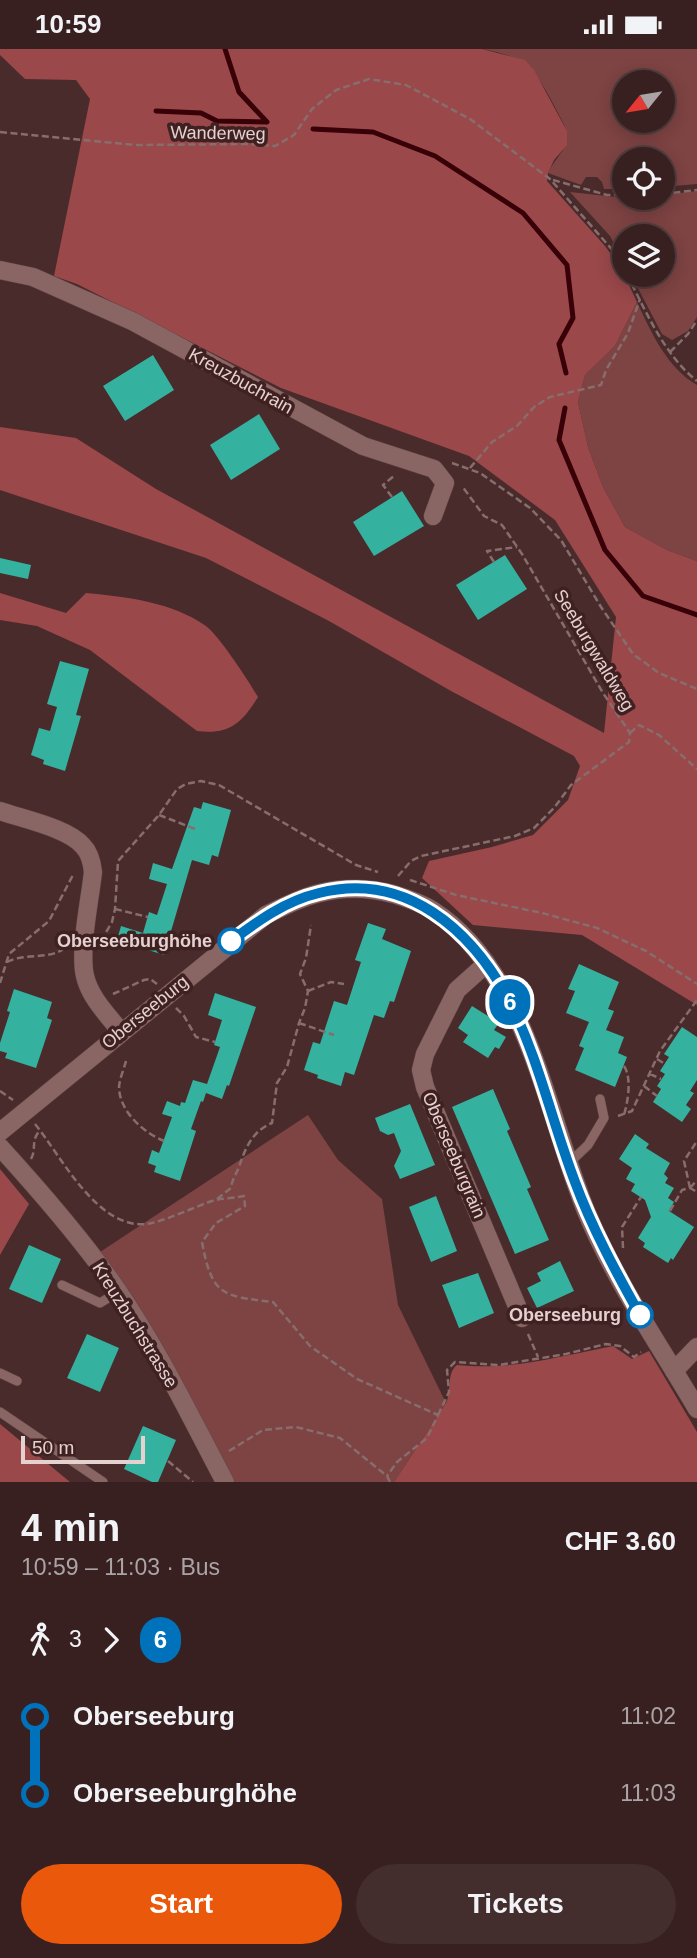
<!DOCTYPE html>
<meta charset="utf-8">
<style>
body{margin:0;font-family:Arial,sans-serif;background:#432d2d;color:#f1f3f6;height:100vh;display:flex;flex-direction:column;font-size:26px;white-space:nowrap}
*{box-sizing:border-box;margin:0}
p{font-size:23px;color:#aba3a5}
.icon{flex:none;width:38px;height:38px;fill:none;stroke:currentColor;stroke-width:2;stroke-linecap:round;stroke-linejoin:round}
.map{position:relative;height:1433px;overflow:hidden}
.side{display:flex;flex-direction:column;background:#382020;flex:1}
.side>*{flex:none}
.badge{padding:0 14px;border-radius:23px;font-size:24px;line-height:46px}
.needle{width:46px;rotate:240deg}
.fabs{position:absolute;left:612px;top:21px;display:grid;gap:14px}
.fabs a{display:grid;place-items:center;width:63px;height:63px;border-radius:50%;background:#382020;box-shadow:0 4px 18px #0003,0 0 0 2px #523e3e;font-size:35px}
.scale{position:absolute;left:21px;bottom:18px;width:124px;box-sizing:border-box;padding-left:7px;border:4px solid #e5d1d0;border-top:0;font-size:19px;line-height:24px;white-space:nowrap;color:#e5d1d0;-webkit-text-stroke:5px #3f2121;paint-order:stroke}
.map>.badge{position:absolute;translate:-50% -50%;box-shadow:0 0 0 4px #fff}
.legs{display:flex;align-items:center;gap:10px;height:77px;padding:0 21px;font-size:23px}
.legs p{margin-inline-start:auto}
.summary{display:flex;align-items:center;justify-content:space-between;height:119px;padding:0 21px}
h1{font-size:38px;font-weight:600;line-height:52px}
.action{display:flex;gap:14px;margin-top:auto;padding:14px 21px}
.action a{flex:1;height:80px;border-radius:42px;background:#ea580c;color:#fff;font-size:28px;font-weight:600;line-height:80px;text-align:center}
.action a+a{background:#432d2d;color:#f1f3f6}
ul{padding:0 21px;list-style:none}
li{display:flex;align-items:center;gap:24px;height:77px;font-size:26px}
li i{display:grid;place-items:center;width:10px;height:100%;margin:0 9px;background:currentColor}
li i::after{content:'';width:18px;height:18px;margin:-9px;border:5px solid;border-radius:50%;background:#382020}
li p{margin-inline-start:auto}
li:first-child i{background:linear-gradient(#0000 50%,currentColor 0)}
li:last-child i{background:linear-gradient(currentColor 50%,#0000 0)}
.status{display:flex;justify-content:space-between;align-items:center;height:49px;padding:0 35px;background:#382020;direction:ltr}
.status svg{height:19px;fill:currentColor}
.map>svg:first-child{display:block}
.green{fill:#7e4343;fill-rule:evenodd}
.forest{fill:#9a484a}
.lines{fill:none;stroke-linecap:round;stroke-linejoin:round}
.stream{stroke:#380007;stroke-width:5}
.building{fill:#35b19f}
.service-casing{stroke:#624848;stroke-width:10}
.minor-casing{stroke:#624848;stroke-width:19}
.tertiary-casing{stroke:#624848;stroke-width:19}
.path{stroke:#886d6d;stroke-width:2.5;stroke-dasharray:7 3.5;stroke-linecap:butt}
.service{stroke:#896564;stroke-width:9}
.minor{stroke:#896564;stroke-width:18}
.tertiary{stroke:#896564;stroke-width:18}
.line-1-casing{stroke:#fff;stroke-width:16}
.line-1{stroke:#0072bc;stroke-width:10}
.stop-1-dot{fill:#fff;stroke:#0072bc;stroke-width:3.5}
.labels{text-anchor:middle;dominant-baseline:central;stroke-width:7;stroke-linejoin:round;paint-order:stroke}
.street-label{font-size:18px;fill:#e5d1d0;stroke:#3f2121}
.stop-label{font-size:18px;font-weight:bold;fill:#e5d1d0;stroke:#3f2121;text-anchor:end}
</style>
<div class="status"><b>10:59</b><svg viewBox="0 0 49 12"><path d="M0 12V9h3v3zM5 12V6h3v6zM10 12V3h3v9zM15 12V0h3v12zM26 1h20v11H26zM47 4h2v5h-2z"/></svg></div>
<div class="map">
<svg width="697" height="1433" viewBox="0 0 697 1433">
<rect width="100%" height="100%" fill="#4a2b2b"/>
<path class="green" d="M482 0H697V135L663 138V110H625V140H604L602 133 597 128H586L581 136 548 124C552 114 566 100 567 92 568 80 562 72 557 62 536 22 528 8 482 0ZM625 33H663V72H625Z
M697 142V268L688 282 672 291 662 285 631 226H663V187H625V215L610 187 570 143 625 149H663V146Z
M637 253C651 283 667 319 697 336V512L667 501 625 478 603 438 588 398 578 353 585 326 615 297Z
M308 1066 338 1111 382 1150 398 1256 446 1354 394 1433H234L159 1291 100 1203Z"/>
<path class="forest" d="M0 0H482L525 11 534 21 567 82V96L554 111 548 124 547 132 605 197 621 219 637 253 615 297 585 326 578 353 588 398 603 438 625 478 667 501 697 512V956L582 886 473 876 422 829 429 812 492 798 533 786 568 751 580 717 574 707 451 642 329 572 206 509 0 441V378L76 389 156 440 604 684 616 568 555 471 469 407 281 339 77 235 54 227 90 50 76 31 25 30 0 6Z
M0 544 66 564 86 544C127 548 172 553 206 577 220 588 248 631 258 648 242 674 229 686 197 682L90 601 37 577 0 571Z
M0 1120 29 1155 0 1206Z
M613 1297 632 1310 649 1302 697 1383V1433H394L446 1354C452 1342 446 1324 457 1316 511 1322 560 1307 613 1297Z
M0 1375 70 1433H0Z"/>
<g class="lines">
<path class="stream" d="M225 0 239 43 267 73
M156 62 201 64 217 72 267 73
M313 80 373 83 435 107 523 164 567 216 573 269 559 295 566 324
M565 359 559 391 605 501 643 547 697 566"/>
</g>
<path class="building" d="M153 306 174 341 125 372 103 337Z
M259 365 280 400 231 431 210 396Z
M402 442 424 477 374 507 353 473Z
M505 506 527 540 478 571 456 536Z
M0 509 31 516 28 530 0 524Z
M60 612 89 620 76 666 81 667 65 722 43 715 44 711 31 706 39 679 50 682 57 658 47 655Z
M203 753 231 761 218 808 212 806 209 816 192 811 164 906 117 891 121 877 143 884 149 863 157 866 167 835 149 830 153 814 172 820 194 758 201 760Z
M368 874 386 880 382 890 411 902 394 953 390 952 384 969 374 966 354 1026 345 1023 341 1037 317 1029 318 1026 304 1021 313 993 320 995 334 952 347 956 361 913 355 911Z
M579 915 619 933 608 960 614 962 606 981 624 988 618 1004 627 1008 615 1038 575 1021 584 999 579 997 589 973 566 964 575 942 568 940Z
M14 940 52 953 47 969 52 971 36 1019 5 1009 7 1004 0 1002V994L10 963 7 962Z
M215 944 256 958 229 1037 227 1036 222 1050 206 1044 203 1053 201 1052 191 1080 196 1082 180 1132 154 1123 156 1117 148 1114 152 1101 159 1104 172 1068 162 1065 167 1052 180 1057 181 1053 185 1054 193 1031 207 1035 220 998 214 996 222 971 208 966Z
M472 957 499 974 494 981 506 988 499 1000 495 998 488 1009 463 993 468 986 458 979Z
M682 978 697 988V1031L690 1042 694 1044 686 1056 691 1060 682 1073 653 1053 661 1040 657 1037 665 1025 660 1022 669 1008 664 1005Z
M493 1040 510 1080 507 1082 531 1138 527 1140 549 1191 515 1205 452 1058Z
M410 1055 435 1116 400 1130 394 1117 401 1102 394 1084 388 1086 380 1082 375 1069Z
M635 1085 649 1095 646 1099 670 1114 664 1125 668 1129 665 1134 674 1139 668 1149 674 1153 669 1162 694 1178 673 1211 671 1209 668 1214 643 1198 645 1194 638 1189 651 1168 645 1151 631 1142 635 1135 626 1130 632 1119 619 1110Z
M436 1147 457 1202 431 1213 409 1158Z
M29 1196 61 1210 42 1254 9 1240Z
M560 1212 574 1242 537 1259 527 1239 541 1232 537 1224Z
M478 1224 494 1264 459 1279 442 1236Z
M87 1285 119 1299 100 1343 67 1329Z
M143 1377 176 1391 158 1433H152L124 1420Z"/>
<g class="lines">
<g class="service-casing">
<path id="service" d="M569 1114 588 1096 604 1069 600 1050
M62 1236 100 1254 118 1243
M0 1324 17 1332
M0 1363 103 1433"/>
</g>
<g class="minor-casing">
<path id="minor" d="M0 221 33 228 132 272 363 397 434 420 445 434 433 467
M0 762C23 770 68 779 83 797 90 804 92 814 93 823 90 851 79 901 85 927 90 949 108 966 121 983
M486 915 457 941 425 1005 421 1021 425 1038 522 1269
M0 1083 266 866C283 858 301 848 320 844 343 838 370 839 393 845 406 849 420 853 432 861 526 921 547 1066 586 1162 615 1232 659 1295 697 1360
M674 1322 697 1298"/>
</g>
<g class="tertiary-casing">
<path id="tertiary" d="M0 1098C41 1143 83 1191 118 1242 159 1302 191 1369 225 1433"/>
</g>
<path class="path" d="M0 83 136 96 249 95 275 97 294 86 312 60 336 41 369 30 406 36 470 70 550 130 616 205 625 222
M553 131 607 146H625
M663 145 697 141
M627 226C646 262 664 306 697 332
M670 303 688 285 697 271
M452 414 480 424 530 459 561 491 601 558 633 605 659 624 697 640
M470 419 492 393 517 377 534 358 550 348 601 336 606 321 628 284 640 250
M392 448 383 436 395 426
M494 513 487 502 517 498
M630 684 639 676 659 686 697 720
M159 766 198 781
M398 827 411 812 421 807 515 787 534 779 554 759 571 736 629 693 630 684 603 644 522 505 502 476 484 467 462 437
M410 831 456 846 542 864 597 879 646 902 697 935
M115 860 148 868
M101 892 112 873 115 860 118 812 159 766 177 740 186 735 201 732 219 736 356 816 378 823
M7 913C26 903 50 912 66 898
M0 934 9 905 49 872 74 824
M308 942 331 933 344 935
M113 945 144 931 150 930 157 935
M176 959 184 967 196 988 215 993
M299 974 334 986
M657 1010 665 1015
M126 1012C124 1020 119 1031 119 1039 120 1063 144 1084 164 1092
M624 1017C632 1029 628 1052 624 1066
M650 1025 661 1030
M644 1037 657 1047
M0 1042 13 1051
M618 1067 632 1062 660 1002 697 951
M35 1075C62 1108 100 1186 152 1174 172 1169 192 1159 212 1152 222 1149 234 1149 244 1147L245 1157 216 1174 202 1193C212 1247 222 1247 273 1253L310 1297 357 1330 438 1366 427 1389 397 1413 387 1427
M31 1110C37 1099 30 1093 40 1081
M690 1139 684 1112 697 1092
M690 1139 697 1131
M217 1150 231 1139C232 1130 236 1126 239 1118 245 1100 252 1082 272 1074L277 1034 287 1018 299 974 305 959 308 942 300 925 306 909 311 876
M670 1162 682 1141 690 1139 697 1143
M623 1199 622 1178 641 1148
M528 1285 538 1308
M438 1366 449 1343 447 1321 455 1313 499 1316 566 1305 606 1295 620 1297 634 1308 641 1303
M229 1402 263 1381 296 1378 340 1389 387 1427 390 1433
M168 1412 193 1433"/>
<use href="#service" class="service"/>
<use href="#minor" class="minor"/>
<use href="#tertiary" class="tertiary"/>
</g>
<g class="lines">
<g class="line-1-casing">
<path id="line-1" d="M231 892C258 872 285 852 319 844 406 822 472 881 510 953 539 1011 552 1073 575 1133 592 1179 616 1223 640 1266"/>
</g>
<use href="#line-1" class="line-1"/>
</g>
<g class="stop-1-dot">
<circle cx="231" cy="892" r="12"/>
<circle cx="640" cy="1266" r="12"/>
</g>
<g class="labels">
<g class="street-label">
<text transform="translate(218 84) rotate(1)">Wanderweg</text>
<text transform="translate(241 332) rotate(29)">Kreuzbuchrain</text>
<text transform="translate(594 601) rotate(59)">Seeburgwaldweg</text>
<text transform="translate(145 963) rotate(-39)">Oberseeburg</text>
<text transform="translate(454 1106) rotate(67)">Oberseeburgrain</text>
<text transform="translate(135 1276) rotate(58)">Kreuzbuchstrasse</text>
</g>
<g class="stop-label">
<text x="212" y="892">Oberseeburghöhe</text>
<text x="621" y="1266">Oberseeburg</text>
</g>
</g>
</svg>
<div class="fabs">
<a><svg class="needle" viewBox="-14 -14 28 28"><path d="M0-13l5 13h-10z" fill="#e53935"/><path d="M0 13l5-13h-10z" fill="#aba3a5"/></svg></a>
<a><svg class="icon" aria-label="locate" viewBox="0 0 24 24"><circle cx="12" cy="12" r="6"/><path d="M12 2v4M12 18v4M2 12h4M18 12h4"/></svg></a>
<a><svg class="icon" aria-label="layers" viewBox="0 0 24 24"><path d="M12 4l9 5-9 5-9-5zM3 14l9 5 9-5"/></svg></a>
</div>
<div class="scale">50 m</div>
<b class="badge" style="left:510px;top:953px;background:#0072bc;color:#fff">6</b>
</div>
<section class="side">
<div class="summary"><div><h1>4 min</h1><p>10:59 – 11:03 · Bus</p></div><b>CHF 3.60</b></div>
<div class="legs"><svg class="icon" aria-label="walk" viewBox="0 0 24 24"><circle cx="13" cy="4" r="2"/><path d="M13 8l-2 6 4 7M11 14l-3 7M7 12l3-4h3l4 4"/></svg>3<svg class="icon" aria-label="forward" viewBox="0 0 24 24"><path d="M9 5l7 7-7 7"/></svg><b class="badge" style="background:#0072bc;color:#fff">6</b></div>
<ul>
<li><i style="color:#0072bc"></i><b>Oberseeburg</b><p>11:02</p></li>
<li><i style="color:#0072bc"></i><b>Oberseeburghöhe</b><p>11:03</p></li>
</ul>
<div class="action"><a>Start</a><a>Tickets</a></div>
</section>
